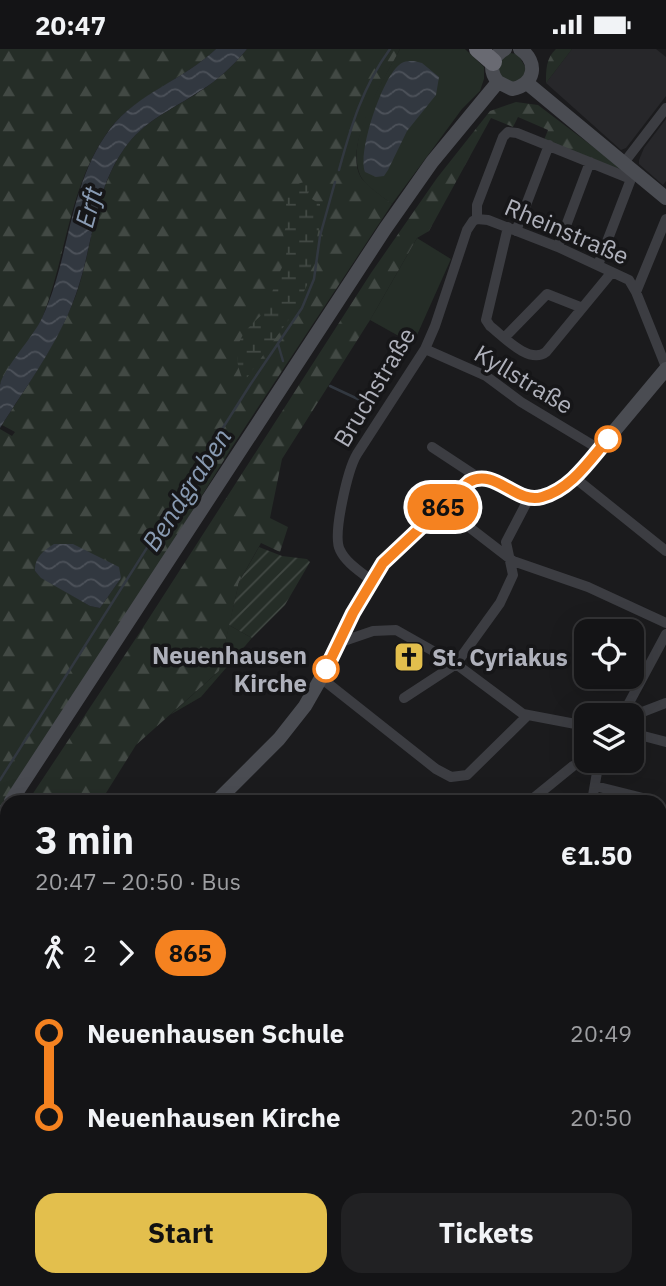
<!DOCTYPE html>
<meta charset="utf-8">
<style>
body{margin:0;font-family:"IBM Plex Sans",sans-serif;background:#212123;color:#f1f3f6;height:100vh;display:flex;flex-direction:column;font-size:26px;white-space:nowrap}
*{box-sizing:border-box;margin:0}
p{font-size:23px;color:#9d9ea1}
.icon{flex:none;width:38px;height:38px;fill:none;stroke:currentColor;stroke-width:2;stroke-linecap:round;stroke-linejoin:round}
.map{position:relative;flex:1;overflow:hidden}
.details{position:absolute;left:0px;top:746px;width:667px;height:492px;display:flex;flex-direction:column;background:#141416;border-radius:21px 21px 0 0;box-shadow:0 7px 28px #0002,0 0 0 2px #333335}
.details>*{flex:none}
.badge{padding:0 14px;border-radius:23px;font-size:24px;line-height:46px}
.buttons{position:absolute;left:574px;top:570px;display:grid;gap:14px}
.buttons a{display:grid;place-items:center;width:70px;height:70px;border-radius:14px;background:#141416;box-shadow:0 7px 28px #0002,0 0 0 2px #333335;font-size:35px}
.map>.badge{position:absolute;translate:-50% -50%;box-shadow:0 0 0 4px #fff}
.legs{display:flex;align-items:center;gap:10px;height:77px;padding:0 35px;font-size:23px}
.legs p{margin-inline-start:auto}
.overview{display:flex;align-items:center;justify-content:space-between;height:119px;padding:0 35px}
h1{font-size:38px;font-weight:700;line-height:52px}
.button{display:flex;gap:14px;margin-top:auto;padding:14px 35px}
.button a{flex:1;height:80px;border-radius:21px;background:#e3bf4d;color:#111;font-size:28px;font-weight:700;line-height:80px;text-align:center}
.button a+a{background:#212123;color:#f1f3f6}
ul{padding:0 35px;list-style:none}
li{display:flex;align-items:center;gap:24px;height:84px;font-size:26px}
li i{display:grid;place-items:center;width:10px;height:100%;margin:0 9px;background:currentColor}
li i::after{content:'';width:18px;height:18px;margin:-9px;border:5px solid;border-radius:50%;background:#141416}
li p{margin-inline-start:auto}
li:first-child i{background:linear-gradient(#0000 50%,currentColor 0)}
li:last-child i{background:linear-gradient(currentColor 50%,#0000 0)}
.status{display:flex;justify-content:space-between;align-items:center;height:49px;padding:0 35px;background:#141416;direction:ltr}
.status svg{height:19px;fill:currentColor}
.map>svg:first-child{display:block}
.built{fill:#27272a}
.grass{fill:#252d27}
.forest{fill:url(#forest-firs);fill-rule:evenodd}
.wetland{fill:url(#wetland-marsh)}
.garden{fill:url(#garden-furrows)}
.water{fill:url(#water-waves)}
.lines{fill:none;stroke-linecap:round;stroke-linejoin:round}
.stream{stroke:#323840;stroke-width:2.5}
.street{stroke:#3c3d42;stroke-width:10}
.secondary{stroke:#4a4c52;stroke-width:14}
.highway{stroke:#696a72;stroke-width:18}
.line-1-casing{stroke:#fff;stroke-width:16}
.line-1{stroke:#f58220;stroke-width:10}
.stop-1-dot{fill:#fff;stroke:#f58220;stroke-width:3.5}
.labels{text-anchor:middle;dominant-baseline:central;stroke-width:7;stroke-linejoin:round;paint-order:stroke}
.street-label{font-size:24px;fill:#afb1bb;stroke:#161618}
.stop-label{font-size:24px;font-weight:bold;fill:#afb1bb;stroke:#161618;text-anchor:end}
.poi-label{font-size:24px;font-weight:bold;fill:#afb1bb;stroke:#161618;text-anchor:start}
.water-label{font-size:26px;font-style:italic;fill:#899bb3;stroke:#161618}
</style>
<div class="status"><b>20:47</b><svg viewBox="0 0 49 12"><path d="M0 12V9h3v3zM5 12V6h3v6zM10 12V3h3v9zM15 12V0h3v12zM26 1h20v11H26zM47 4h2v5h-2z"/></svg></div>
<div class="map">
<svg width="666" height="1237" viewBox="0 0 666 1237">
<defs>
<pattern id="forest-firs" width="22" height="20" patternUnits="userSpaceOnUse" patternTransform="scale(1.75)"><rect width="22" height="20" fill="#252d27"/><path d="M5 1l3.5 6h-7zM16 11l3.5 6h-7z" fill="#424944"/></pattern>
<pattern id="wetland-marsh" width="20" height="14" patternUnits="userSpaceOnUse" patternTransform="scale(1.75)"><rect width="20" height="14" fill="#252d27"/><path d="M1 5h8M5 5V1M11 12h8M15 12V8" fill="none" stroke="#424944"/></pattern>
<pattern id="garden-furrows" width="10" height="10" patternUnits="userSpaceOnUse" patternTransform="scale(1.75)"><rect width="10" height="10" fill="#252d27"/><path d="M-1 1l2-2M0 10L10 0M9 11l2-2" fill="none" stroke="#424944"/></pattern>
<pattern id="water-waves" width="16" height="10" patternUnits="userSpaceOnUse" patternTransform="scale(1.75)"><rect width="16" height="10" fill="#323840"/><path d="M0 5q4-4 8 0t8 0" fill="none" stroke="#4d525a"/></pattern>
</defs>
<rect width="100%" height="100%" fill="#1b1b1d"/>
<path class="built" d="M572 0H656L666 8V47L626 99 621 101 546 34Z
M666 70V132L663 136 639 115V111L644 99Z"/>
<path class="grass" d="M400 0H465L484 18V30L480 42 462 60 392 155C383 148 365 137 360 126 345 89 383 32 400 0Z
M510 4 518 5 528 23 516 35 500 29C497 15 498 12 510 4Z
M417 189 451 210 413 295 370 271Z
M229 576 252 589 201 648 170 666 219 622Z"/>
<path class="forest" d="M0 0H216C185 30 134 47 109 81 69 136 67 205 43 267 33 290 14 313 0 335Z
M247 0H400C386 27 339 102 363 131 371 140 383 148 392 155L232 398 131 561 0 759V380L12 387 15 383 2 376C29 334 58 293 76 246 93 198 94 143 124 100 142 73 173 60 199 43 218 31 233 17 247 0ZM35 522 121 529 100 559 90 557 41 528Z
M556 0H572L546 34C546 21 546 9 556 0Z
M516 53 538 56 633 128 544 91 548 81 518 68 513 78 491 69 429 182 417 189 370 271 282 410 270 469 288 478 280 503 261 494 239 533 219 622 136 696 101 752H28L142 580 371 224 437 129 490 62Z
M7 785V880L0 887V795Z
M4 969 7 970V1230H280L291 1237H0V1217L3 1211 0 1209V971Z
M347 1230H461L452 1237H352L346 1233Z"/>
<path class="wetland" d="M309 132 312 135 307 147 320 155V174L307 236 295 262 244 333C233 309 234 292 253 274 257 270 262 266 265 262 273 253 271 241 276 231 285 211 290 209 283 185 294 168 272 138 309 132Z"/>
<path class="garden" d="M259 498 282 507 307 510 310 513 285 556 252 589 229 576 239 533Z"/>
<path class="water" d="M216 0H247C233 17 218 31 200 42 173 60 143 72 124 100 94 142 93 197 76 245 59 294 27 336 0 379 0 366 0 349 0 336 3 320 34 287 42 269 71 207 68 136 110 80 137 44 184 31 216 0Z
M414 12 422 14 439 28 436 46 407 82 388 121 384 127 376 128 365 123C357 104 382 29 399 16 403 12 408 12 414 12Z
M54 495H73L119 518 121 529 100 559 90 557 41 529 35 522C34 509 44 501 54 495Z"/>
<g class="lines">
<path class="stream" d="M339 121C351 77 363 37 390 0
M278 295 283 312
M330 337 360 351
M0 731 250 336 302 259 314 230 320 187 335 133"/>
<path class="street" d="M623 115 666 59
M477 170V156L503 88 508 83 517 84 631 130 598 216
M477 170 488 171 558 198 629 231 636 243 666 318
M508 178 486 271 490 277C503 287 529 316 546 303L612 223
M516 182 549 96
M558 198 590 113
M636 243 666 170
M505 288 547 245 580 258
M425 300 486 327 521 353 599 400
M432 398 479 429
M575 429 666 502
M443 458 513 512 588 538 666 574
M372 532C361 523 346 514 340 501 332 486 348 420 357 405L425 300 435 277 467 181 473 172 477 170
M338 594 373 582 396 581 456 615 523 665 586 677
M321 629 436 720 451 728 467 726 527 667
M404 649 456 615 500 554 513 526 506 493 529 449
M622 667 666 585
M632 667 666 654
M632 684 666 693
M595 737 655 752
M530 752 573 717 586 711
M592 752 599 712
M660 812 666 814
M660 918 666 922
M660 964 666 956
M494 1230 492 1233 499 1237
M632 1230 636 1237
M542 1237 549 1230"/>
<path class="secondary" d="M505 0C491 8 488 21 498 33L512 40C535 36 539 13 520 0
M527 34 666 149
M11 752 385 180 432 113 498 33
M217 752 279 690 305 657 321 629 353 564 383 514 469 433C504 413 519 479 575 429L666 320
M0 770 7 759
M0 964 7 960"/>
<path class="highway" d="M478 0 493 13"/>
</g>
<g class="lines">
<g class="line-1-casing">
<path id="line-1" d="M326 620 353 564 383 514 469 433C495 418 516 456 542 448 571 440 589 412 608 390"/>
</g>
<use href="#line-1" class="line-1"/>
</g>
<defs>
<g id="church-square" transform="scale(1.575)"><rect x="-9" y="-9" width="18" height="18" rx="4" fill="#e3bf4d" stroke="#161618"/><path d="M-1.2-6h2.4v3.5h3.3v2.4h-3.3V6h-2.4V-.1h-3.3v-2.4h3.3Z" fill="#111"/></g>
</defs>
<g fill-rule="evenodd">
<use href="#church-square" x="409" y="608"/>
</g>
<g class="stop-1-dot">
<circle cx="608" cy="390" r="12"/>
<circle cx="326" cy="620" r="12"/>
</g>
<g class="labels">
<g class="street-label">
<text transform="translate(567 182) rotate(23)">Rheinstraße</text>
<text transform="translate(524 330) rotate(31)">Kyllstraße</text>
<text transform="translate(374 338) rotate(-59)">Bruchstraße</text>
</g>
<g class="stop-label">
<text x="307" y="606">Neuenhausen<tspan x="307" dy="28">Kirche</tspan></text>
</g>
<g class="poi-label">
<text x="432" y="608">St. Cyriakus</text>
</g>
<g class="water-label">
<text transform="translate(88 158) rotate(-75)">Erft</text>
<text transform="translate(186 440) rotate(-57)">Bendgraben</text>
</g>
</g>
</svg>
<div class="buttons">
<a><svg class="icon" aria-label="locate" viewBox="0 0 24 24"><circle cx="12" cy="12" r="6"/><path d="M12 2v4M12 18v4M2 12h4M18 12h4"/></svg></a>
<a><svg class="icon" aria-label="layers" viewBox="0 0 24 24"><path d="M12 4l9 5-9 5-9-5zM3 14l9 5 9-5"/></svg></a>
</div>
<b class="badge" style="left:443px;top:458px;background:#f58220;color:#111">865</b>
<section class="details">
<div class="overview"><div><h1>3 min</h1><p>20:47 – 20:50 · Bus</p></div><b>€1.50</b></div>
<div class="legs"><svg class="icon" aria-label="walk" viewBox="0 0 24 24"><circle cx="13" cy="4" r="2"/><path d="M13 8l-2 6 4 7M11 14l-3 7M7 12l3-4h3l4 4"/></svg>2<svg class="icon" aria-label="forward" viewBox="0 0 24 24"><path d="M9 5l7 7-7 7"/></svg><b class="badge" style="background:#f58220;color:#111">865</b></div>
<ul>
<li><i style="color:#f58220"></i><b>Neuenhausen Schule</b><p>20:49</p></li>
<li><i style="color:#f58220"></i><b>Neuenhausen Kirche</b><p>20:50</p></li>
</ul>
<div class="button"><a>Start</a><a>Tickets</a></div>
</section>
</div>
